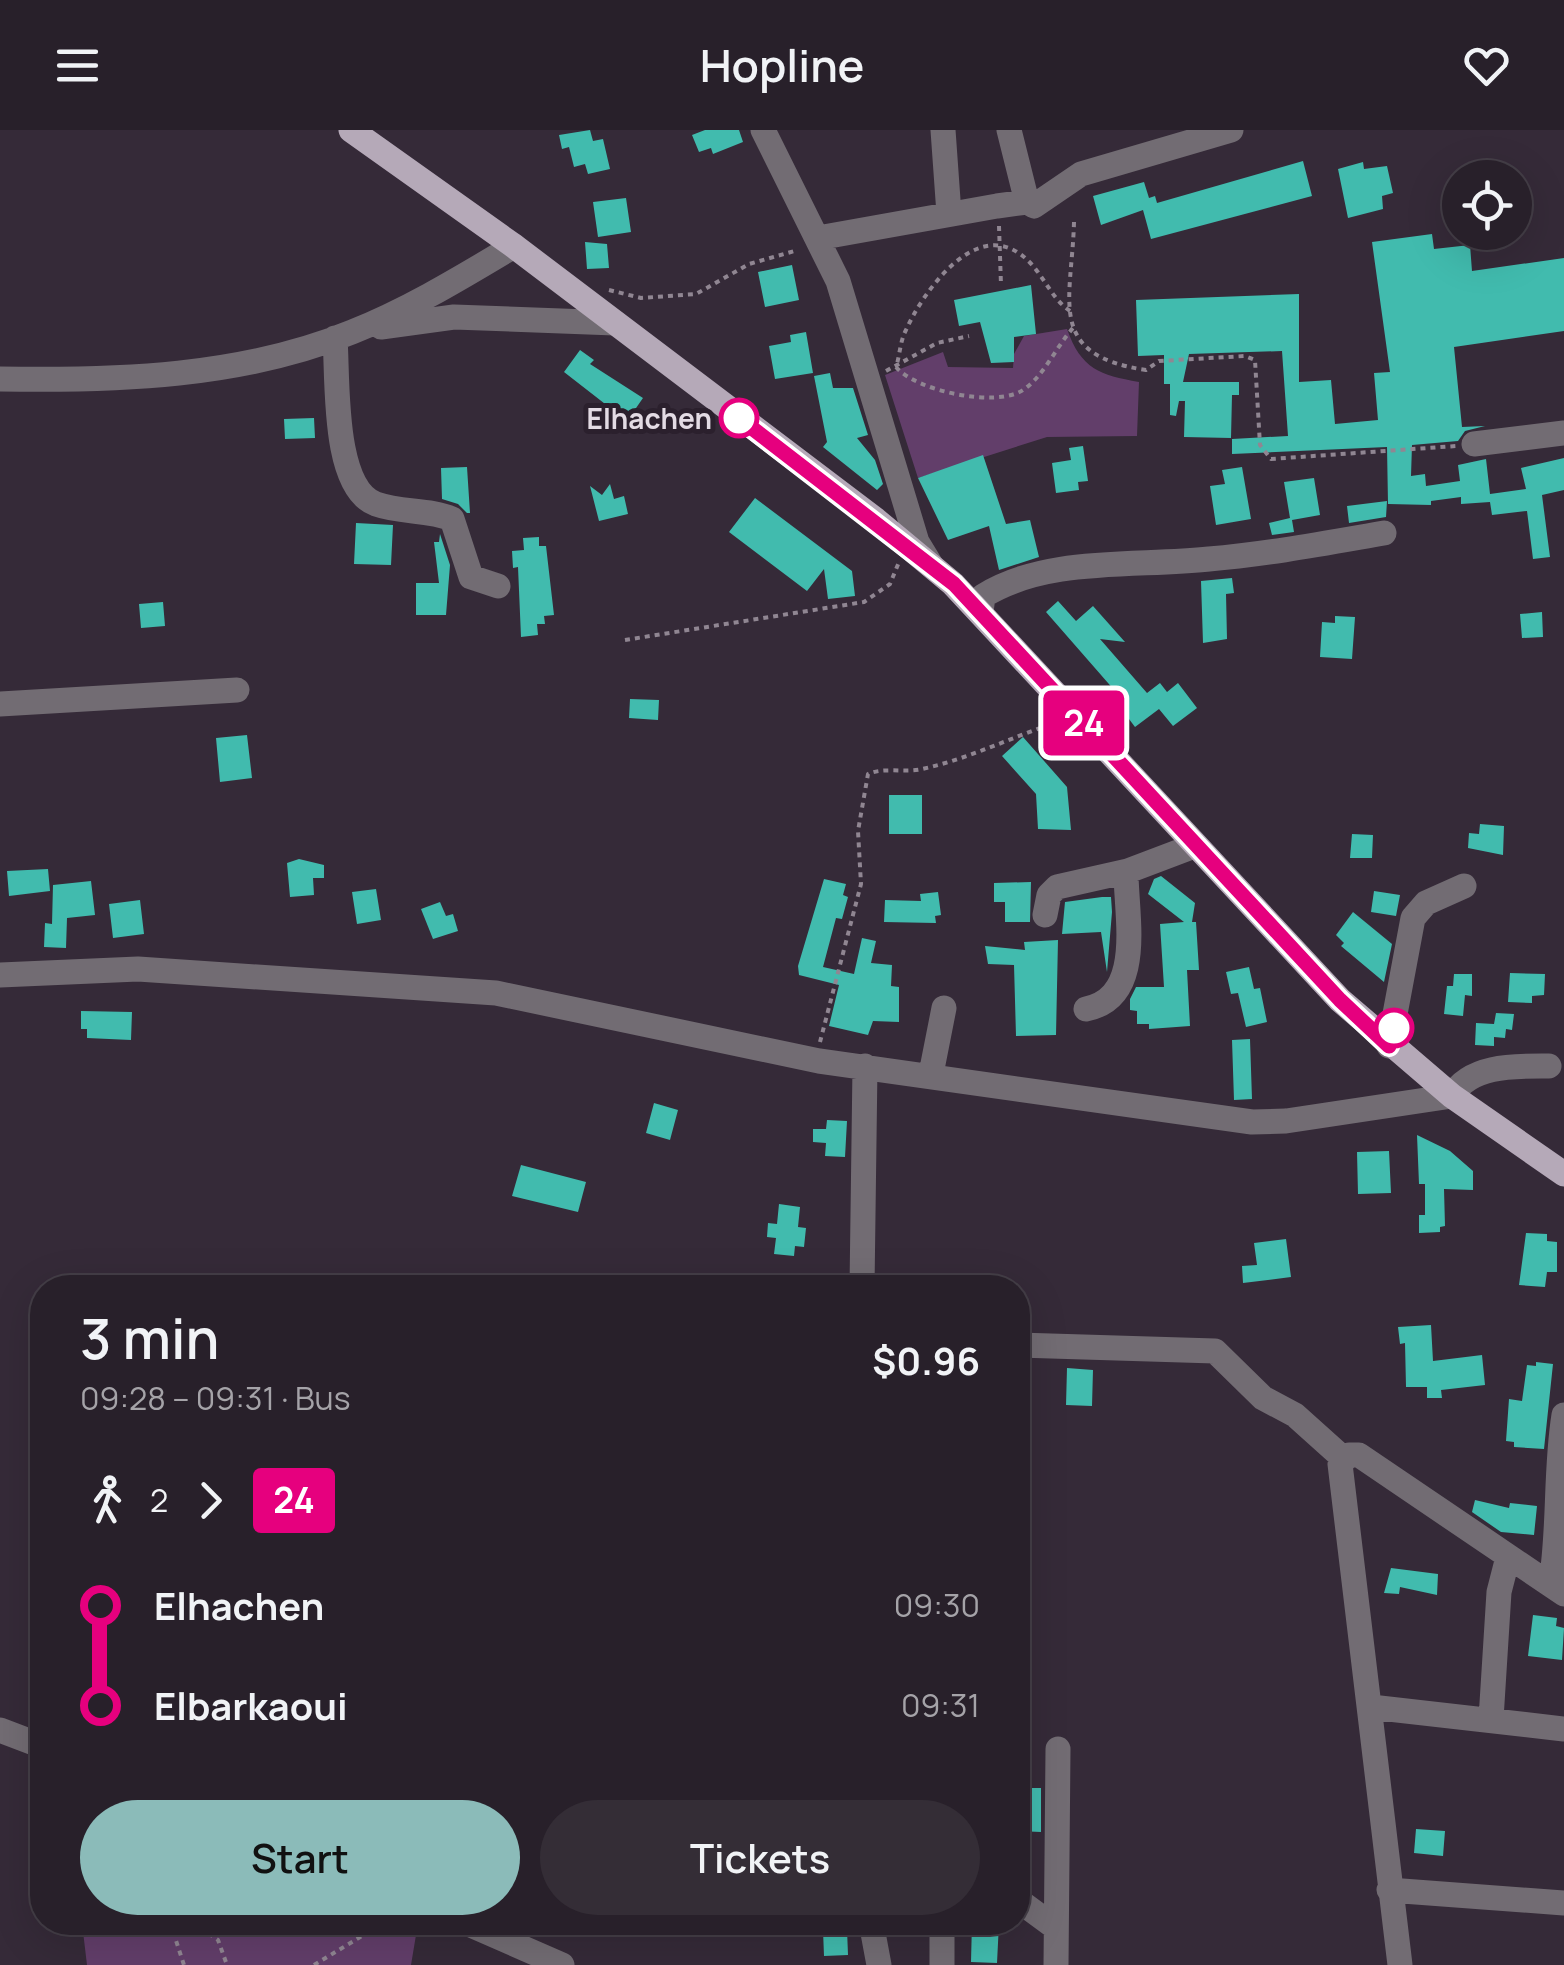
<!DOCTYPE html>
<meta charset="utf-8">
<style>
body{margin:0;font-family:Manrope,sans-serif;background:#342d36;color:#f1f3f6;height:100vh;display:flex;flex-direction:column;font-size:38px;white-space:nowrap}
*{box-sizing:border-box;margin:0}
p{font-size:32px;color:#a5a3a8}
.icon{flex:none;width:55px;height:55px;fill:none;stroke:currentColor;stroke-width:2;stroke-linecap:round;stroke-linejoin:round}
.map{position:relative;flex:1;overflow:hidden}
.details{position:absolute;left:30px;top:1145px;width:1000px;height:660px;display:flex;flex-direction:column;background:#28202a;border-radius:40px;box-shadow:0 10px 40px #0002,0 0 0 2px #443e47}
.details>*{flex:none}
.badge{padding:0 20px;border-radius:8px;font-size:35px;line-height:65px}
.fabs{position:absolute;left:1442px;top:30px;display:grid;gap:20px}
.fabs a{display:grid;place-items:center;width:90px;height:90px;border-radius:50%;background:#28202a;box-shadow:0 10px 40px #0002,0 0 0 2px #443e47;font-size:50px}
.map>.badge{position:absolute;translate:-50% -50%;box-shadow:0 0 0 5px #fff}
.legs{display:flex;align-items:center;gap:15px;height:110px;padding:0 50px;font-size:32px}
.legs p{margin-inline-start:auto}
.overview{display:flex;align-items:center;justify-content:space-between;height:170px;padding:0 50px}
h1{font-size:55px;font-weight:600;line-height:75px}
.cta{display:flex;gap:20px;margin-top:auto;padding:20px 50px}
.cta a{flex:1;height:115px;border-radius:60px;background:#8bbbb9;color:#111;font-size:40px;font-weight:600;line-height:115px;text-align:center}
.cta a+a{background:#342d36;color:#f1f3f6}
ul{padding:0 50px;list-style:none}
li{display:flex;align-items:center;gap:35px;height:100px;font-size:38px}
li i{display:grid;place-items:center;width:15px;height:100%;margin:0 12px;background:currentColor}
li i::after{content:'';width:25px;height:25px;margin:-12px;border:8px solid;border-radius:50%;background:#28202a}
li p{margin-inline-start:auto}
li:first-child i{background:linear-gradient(#0000 50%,currentColor 0)}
li:last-child i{background:linear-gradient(currentColor 50%,#0000 0)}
header{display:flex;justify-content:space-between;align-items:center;height:130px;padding:0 50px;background:#28202a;font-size:45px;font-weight:600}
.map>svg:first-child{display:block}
.green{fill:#623e6a}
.building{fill:#41bbae}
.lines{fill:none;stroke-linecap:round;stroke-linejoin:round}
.path{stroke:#908692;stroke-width:4;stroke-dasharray:5 5;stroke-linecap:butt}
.minor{stroke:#726c73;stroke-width:25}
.major{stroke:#b5a9b8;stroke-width:25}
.line-1-casing{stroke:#fff;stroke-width:22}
.line-1{stroke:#e6007e;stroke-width:15}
.stop-1-dot{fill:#fff;stroke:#e6007e;stroke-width:5}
.labels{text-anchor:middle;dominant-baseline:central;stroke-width:10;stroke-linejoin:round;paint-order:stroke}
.stop-label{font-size:28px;font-weight:bold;fill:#e3dbe4;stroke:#2b202d;text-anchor:end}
</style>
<header><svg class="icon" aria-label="menu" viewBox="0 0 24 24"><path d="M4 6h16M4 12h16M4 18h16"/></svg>Hopline<svg class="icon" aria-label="heart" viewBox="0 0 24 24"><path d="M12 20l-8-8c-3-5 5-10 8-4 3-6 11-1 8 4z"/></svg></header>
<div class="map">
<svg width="1564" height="1835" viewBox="0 0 1564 1835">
<rect width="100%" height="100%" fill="#352a38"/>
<path class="green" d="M1067 199C1081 239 1100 245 1139 252L1137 306 1047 307 918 348 885 245 943 222 948 237 1013 238 1014 224 1024 206Z
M82 1793V1792L418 1793 411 1835H87Z"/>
<path class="building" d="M590 0 593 11 603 9 610 39 588 44 585 34 574 37 569 17 562 19 559 5Z
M705 0H739L743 12 713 24 711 18 699 22 692 5Z
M1303 31 1312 66 1151 109 1143 80 1101 95 1093 66 1144 52 1149 68 1155 66 1157 73Z
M1363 32 1364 39 1387 36 1393 63 1382 66 1383 79 1348 88 1338 39Z
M626 68 631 102 598 107 593 72Z
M1432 104 1434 119 1470 115 1472 141 1564 128V201L1454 217 1462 297 1485 296 1465 301 1458 311 1412 315 1411 346 1425 344 1426 356 1460 351 1458 335 1486 329 1490 364 1526 359 1521 338 1564 328V360L1542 365 1550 427 1533 429 1527 381 1492 385 1490 372 1461 374V367L1431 371V375L1388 374 1387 317 1232 324V309L1288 306 1282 221 1189 224 1183 252H1239V265H1232L1231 308 1184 307 1185 271H1179L1176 286 1170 285V254H1164V225L1138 226 1136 170 1299 164V252L1331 250 1335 294 1378 290 1374 243 1390 242 1372 112Z
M585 112 607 114 609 138 587 139Z
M792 135 799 170 765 177 758 142Z
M1031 155 1036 204 1014 207V232L991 233 980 192 959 196 954 170Z
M806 202 813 243 775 249 769 216 791 212 790 205Z
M580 220 594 230 590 234 643 268 627 291 564 242Z
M830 243 833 258H853L868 305 857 308 875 330 883 354 877 360 823 317 827 312 814 246Z
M314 288 315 308 285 309 284 289Z
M1083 316 1088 351 1078 352 1079 360 1056 363 1052 333 1071 330 1069 318Z
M983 325 1006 394 1030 390 1039 427 999 440 989 396 948 410 918 348Z
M467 337 470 383H467L458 374 442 369 441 338Z
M1242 337 1251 389 1216 395 1210 356 1225 354 1222 340Z
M1314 348 1320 385 1292 390 1294 402 1272 405 1269 393 1290 388 1284 352Z
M610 354 614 369 624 366 628 384 599 391 590 356 602 365Z
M755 368 852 441 855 466 828 469 824 439 807 461 729 402Z
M1387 371 1386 387 1349 393 1347 376Z
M356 393 393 395 391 435 354 434Z
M440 404 450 435 446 485H416V453H439L434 412H439Z
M539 407V416H546L554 485 544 486 545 494H537L538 505 521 507 518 437 513 438 512 421 524 420 523 408Z
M1232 448 1234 463 1226 464 1227 509 1203 513 1201 451Z
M1058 471 1076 491 1093 476 1125 512 1100 509 1147 563 1160 553 1167 562 1178 553 1197 578 1173 596 1159 579 1135 597 1117 573 1122 569 1046 482Z
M163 472 165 496 141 498 139 474Z
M1542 482 1543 507 1522 508 1520 484Z
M1335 486 1355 487 1352 529 1320 527 1322 492 1335 493Z
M630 569 659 570 658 590 629 588Z
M247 605 252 648 220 652 216 608Z
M1023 607 1067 657 1071 700 1038 699 1036 664 1002 626Z
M889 665H922V704H889Z
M1480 694 1504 696 1503 725 1468 718 1469 703 1479 704Z
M1352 704 1373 705 1372 728H1350Z
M299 729 324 735V748H313L314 765 290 767 287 733Z
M48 739 50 761 9 766 7 741Z
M1161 746 1195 773 1192 792H1196L1199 840H1187L1190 896 1149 899V894H1137V881L1130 880V869L1136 857H1164L1160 794 1184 792 1148 764 1154 749Z
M824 749 846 754 843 765 848 767 842 789 836 788 823 837 854 844 862 808 876 811 871 833 892 835 891 856 899 857V892L873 891 868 905 829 896 839 855 799 845 798 836Z
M91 751 95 785 67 788 66 818 44 817 45 793 52 794 53 755Z
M1031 752 1030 792H1005V772H994V753Z
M376 759 381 790 357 794 352 762Z
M1374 761 1400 765 1396 786 1371 782Z
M938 762 941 785 935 786 936 793 884 792 885 770 921 771 920 764Z
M1102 767H1111L1112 782 1107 842 1101 802 1062 804 1065 772Z
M140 770 144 804 113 808 109 774Z
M440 772 446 786 453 784 458 801 433 809 421 779Z
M1353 782 1392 814 1384 852 1341 816 1344 813 1336 805Z
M1058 810 1056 905 1016 906 1014 835 988 834 985 816 1025 820 1024 812Z
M1249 837 1254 859 1260 858 1267 892 1246 897 1238 863 1231 864 1226 842Z
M1510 843 1545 844 1544 865 1532 866V873L1508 872Z
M1454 844H1472V866L1465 865 1463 886 1444 884 1447 856H1453Z
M81 881 132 882 131 910 87 908V899H81Z
M1496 883 1514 884 1512 900 1506 899 1505 908 1494 907V916L1475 915 1476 893 1494 894Z
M1250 909 1252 969 1234 970 1232 910Z
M654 973 678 980 670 1010 646 1003Z
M827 990 847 991 845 1027 825 1026 826 1013 813 1012V999H826Z
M1417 1005 1450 1021 1473 1041V1060L1444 1059 1445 1096 1440 1097V1102L1419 1103V1085H1425V1054H1419Z
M1389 1021 1391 1063 1358 1064 1357 1022Z
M521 1035 586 1052 578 1082 512 1066Z
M779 1074 800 1077 798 1097 806 1098 804 1117 795 1116 794 1126 774 1124 776 1108 767 1107 768 1093 777 1094Z
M1526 1103 1547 1104V1111L1557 1112V1142H1547L1545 1157 1519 1155Z
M1286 1109 1291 1147 1243 1153 1242 1136 1257 1135 1254 1113Z
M1431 1195 1433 1231 1482 1225 1485 1255 1441 1260 1442 1268H1427V1257H1406L1405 1213 1400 1214 1398 1197Z
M1536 1232 1553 1234 1544 1319 1514 1317V1312L1506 1311 1509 1269 1522 1271 1527 1235 1536 1236Z
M1067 1238 1093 1240 1092 1276 1066 1275Z
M1475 1370 1509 1378 1510 1373 1537 1376 1534 1405 1501 1402 1472 1382Z
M1391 1438 1438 1444 1437 1465 1400 1457 1399 1464 1384 1463Z
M1533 1485 1557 1488 1556 1496 1564 1498 1562 1530 1528 1526Z
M1018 1658H1041V1702L1018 1701Z
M1416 1699 1445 1701 1443 1726 1414 1723Z
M972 1792 999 1793 997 1833 971 1832Z
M847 1799 848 1825 824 1826 823 1800Z"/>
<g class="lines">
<path class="path" d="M1074 92C1072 171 1045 225 1146 240L1159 231 1245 226 1255 230 1260 315 1271 329 1456 316
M999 96 1001 155
M609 160 641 168 696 164 749 134 798 120
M1070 181C1049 167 1042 139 1020 124 973 90 922 164 906 200 900 211 900 225 896 237 916 261 996 278 1023 260 1044 246 1056 217 1073 198
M886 241 937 213 969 206
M625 510 864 472 890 454 899 432
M820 912 861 754 858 701 868 644C884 637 904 643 922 639 968 629 1010 608 1054 593
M170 1792 184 1835
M192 1792 218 1810 227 1835
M314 1835 385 1792"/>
<path class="minor" d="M763 0 838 151 917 412 931 435
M943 0 949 84
M1009 0 1027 72
M818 108 997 76 1027 72 1034 76 1081 44 1231 0
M381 197 454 187 615 193
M335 208C338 249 332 358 376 374 401 383 429 379 452 389L471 447 498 456
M0 249C117 251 242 247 352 202 408 180 462 147 514 116
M1474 314 1564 303
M981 482 983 466C1047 426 1137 437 1209 429 1268 424 1326 413 1384 403
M0 574 237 560
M1045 785 1049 765 1057 757 1128 741 1194 716
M0 845 138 839 496 863 819 931 1252 992 1286 991 1452 966C1470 934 1517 936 1549 936
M1086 879C1145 867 1126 787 1126 742
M1389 916 1413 788 1426 773 1464 756
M931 944 944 878
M862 1158 865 936
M1018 1215 1215 1221 1263 1268 1295 1285 1344 1329
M1551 1453C1560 1397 1555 1341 1564 1285
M1371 1577 1564 1599
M1491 1589 1499 1462 1508 1427
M0 1600 42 1616
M1389 1760 1564 1773
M1018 1770 1056 1798
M464 1792 562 1835
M871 1792 879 1835
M942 1835V1792
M1056 1835 1058 1619
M1400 1835 1340 1334 1349 1325H1359L1564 1464"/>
<path class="major" d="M351 0 514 116 876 390 953 454 1340 870 1452 966 1564 1044"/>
</g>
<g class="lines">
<g class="line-1-casing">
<path id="line-1" d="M739 288 954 454 1340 870 1389 916 1394 898"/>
</g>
<use href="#line-1" class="line-1"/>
</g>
<g class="stop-1-dot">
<circle cx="739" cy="288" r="18"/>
<circle cx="1394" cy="898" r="18"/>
</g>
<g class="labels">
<g class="stop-label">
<text x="712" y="288">Elhachen</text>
</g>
</g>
</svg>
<div class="fabs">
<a><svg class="icon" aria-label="locate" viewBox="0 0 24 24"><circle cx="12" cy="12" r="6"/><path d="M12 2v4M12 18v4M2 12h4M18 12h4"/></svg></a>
</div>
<b class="badge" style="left:1084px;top:593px;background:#e6007e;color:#fff">24</b>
<section class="details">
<div class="overview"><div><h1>3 min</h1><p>09:28 – 09:31 · Bus</p></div><b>$0.96</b></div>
<div class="legs"><svg class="icon" aria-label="walk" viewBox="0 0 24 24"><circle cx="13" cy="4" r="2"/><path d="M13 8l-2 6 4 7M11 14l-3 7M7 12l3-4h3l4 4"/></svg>2<svg class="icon" aria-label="forward" viewBox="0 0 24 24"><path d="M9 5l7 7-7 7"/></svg><b class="badge" style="background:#e6007e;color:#fff">24</b></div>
<ul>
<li><i style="color:#e6007e"></i><b>Elhachen</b><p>09:30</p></li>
<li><i style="color:#e6007e"></i><b>Elbarkaoui</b><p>09:31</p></li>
</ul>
<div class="cta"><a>Start</a><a>Tickets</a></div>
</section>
</div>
